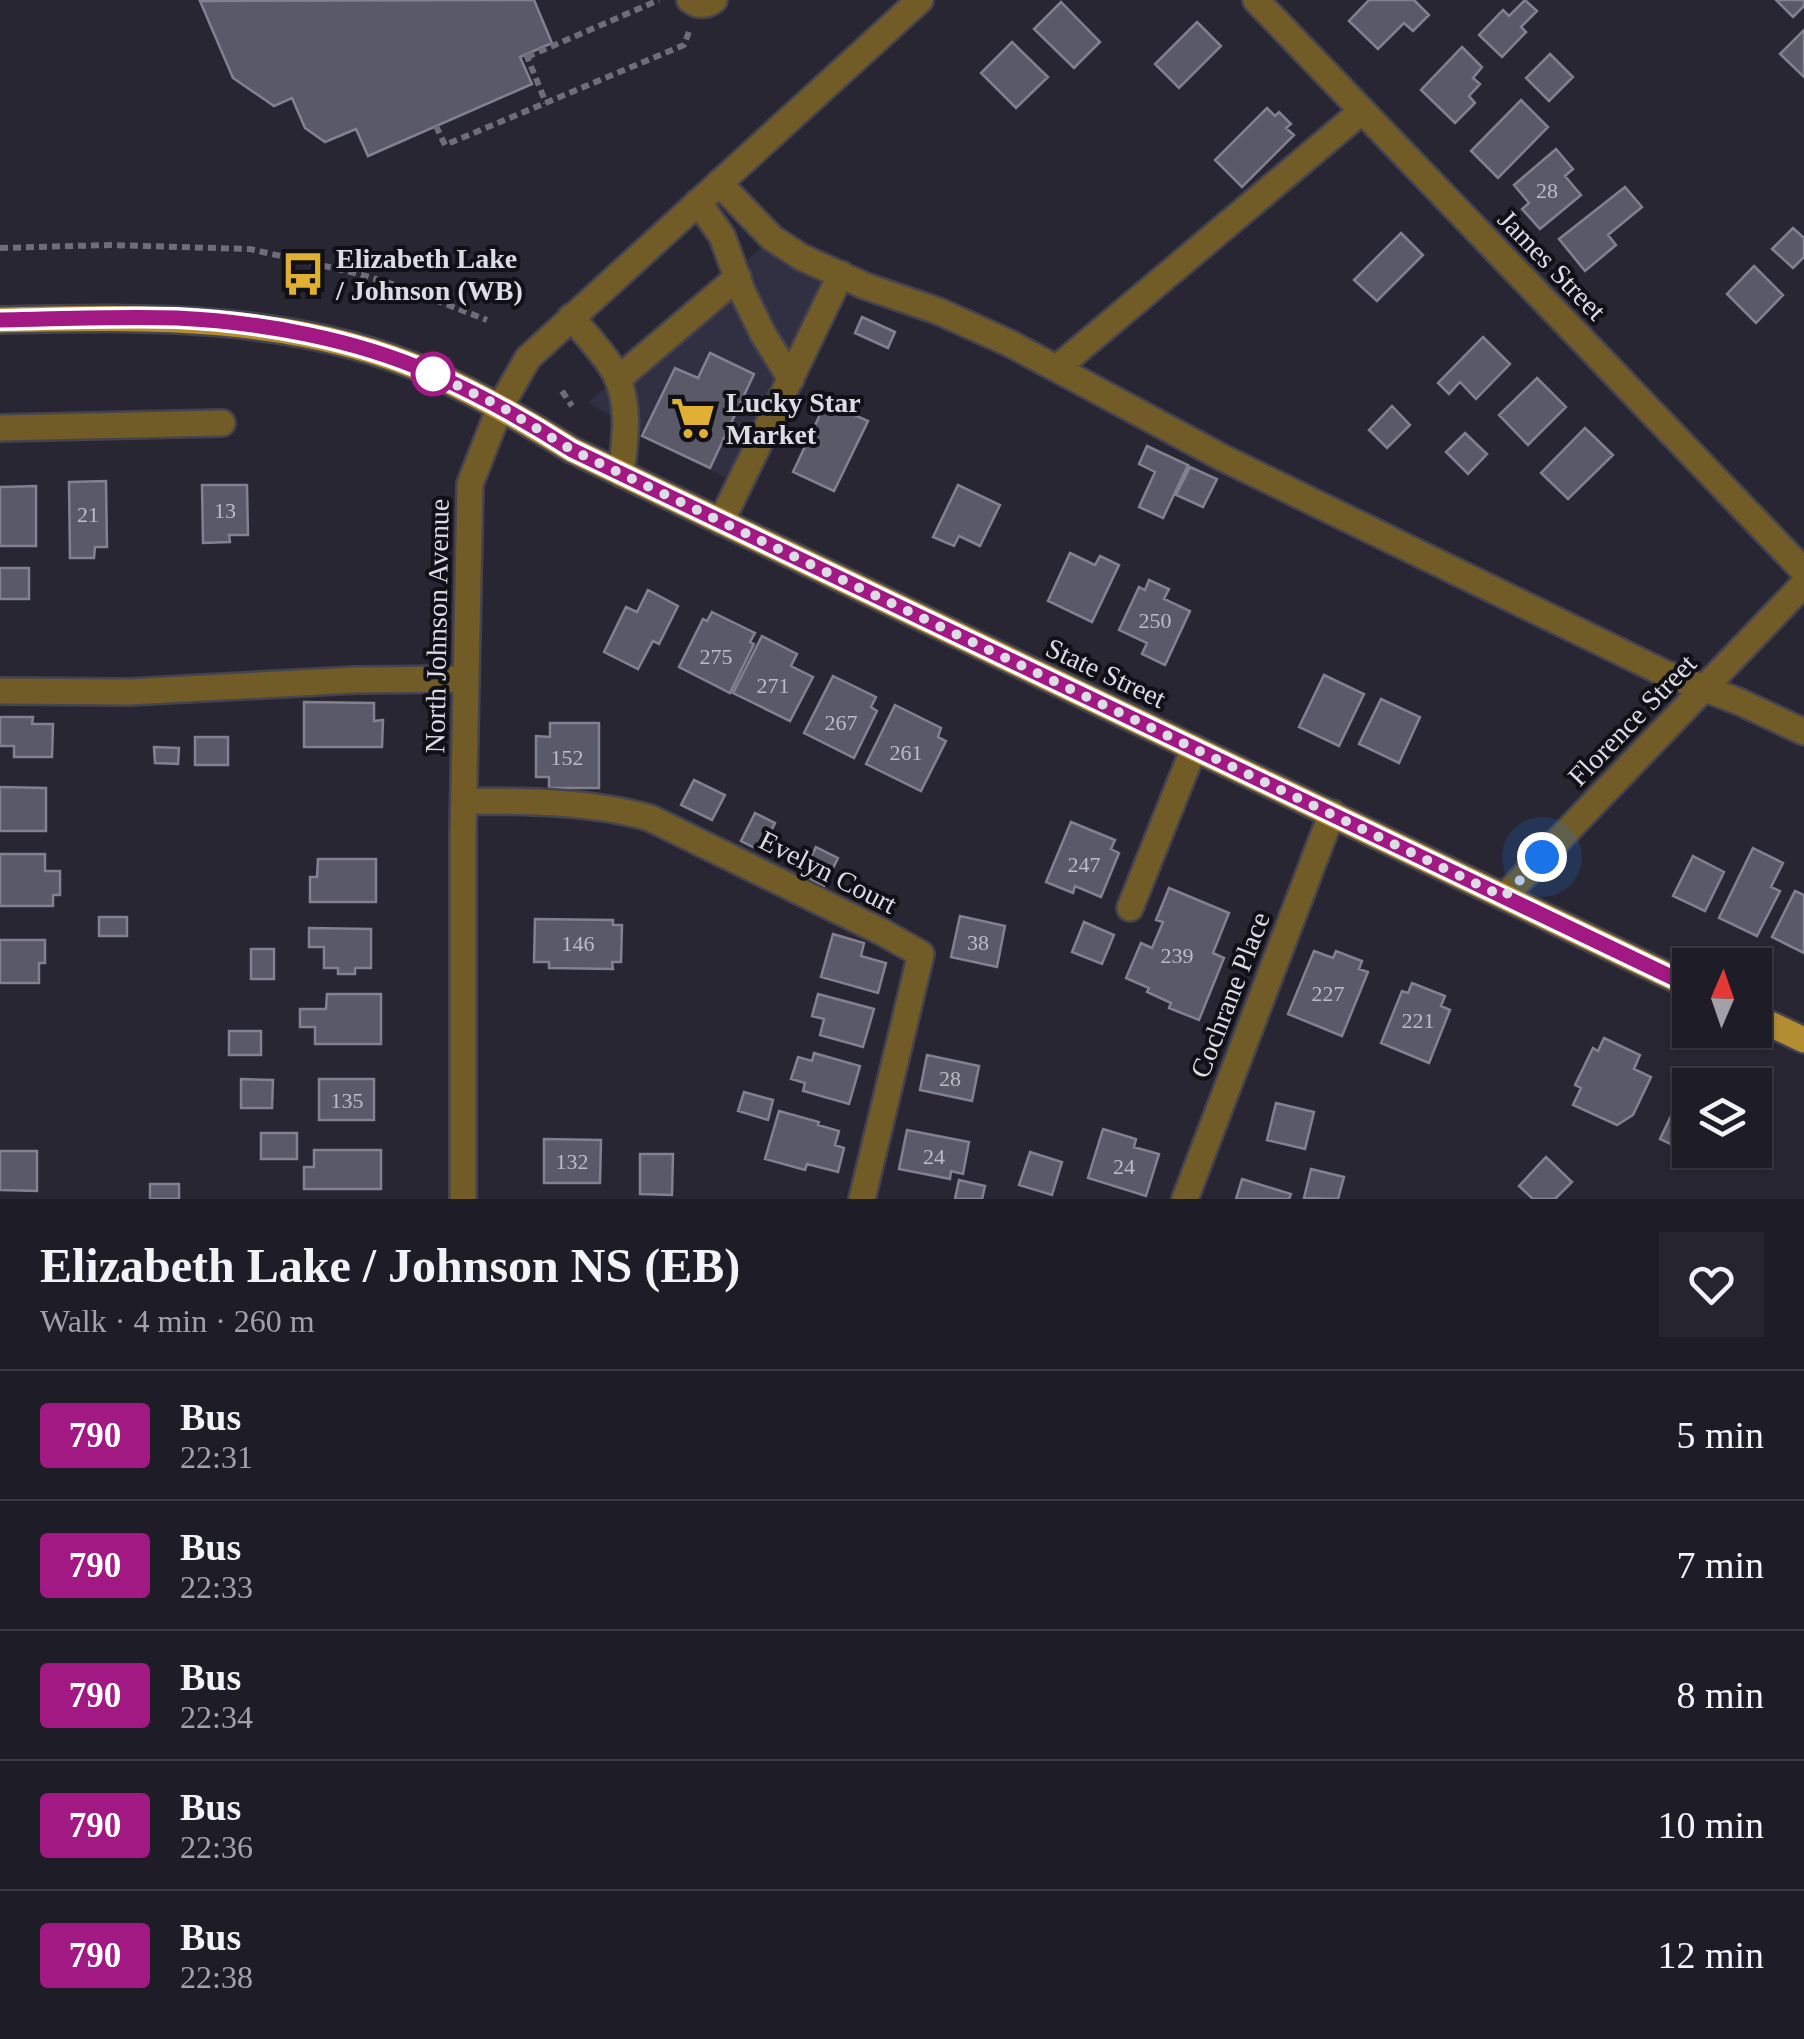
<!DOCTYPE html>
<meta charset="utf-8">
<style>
body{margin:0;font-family:"Times New Roman",serif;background:#26252e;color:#f1f3f6;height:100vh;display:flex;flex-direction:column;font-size:38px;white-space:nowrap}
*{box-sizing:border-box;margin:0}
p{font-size:32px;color:#a1a1a7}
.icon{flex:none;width:55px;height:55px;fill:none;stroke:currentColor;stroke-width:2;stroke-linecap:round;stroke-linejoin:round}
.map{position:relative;height:1199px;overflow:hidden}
.panel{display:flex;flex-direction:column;background:#1e1c26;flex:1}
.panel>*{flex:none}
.badge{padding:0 20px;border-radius:8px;font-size:35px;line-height:65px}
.needle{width:65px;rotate:2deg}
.fabs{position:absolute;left:1672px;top:948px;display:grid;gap:20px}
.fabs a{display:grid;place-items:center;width:100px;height:100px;border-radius:0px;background:#1e1c26;box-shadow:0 2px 8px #0004,0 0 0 2px #3c3a43;font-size:50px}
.you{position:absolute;width:50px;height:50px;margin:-25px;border:8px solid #fff;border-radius:50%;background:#1a73e8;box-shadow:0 0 0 15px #1a73e833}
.map>.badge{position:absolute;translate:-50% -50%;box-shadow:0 0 0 5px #fff}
.round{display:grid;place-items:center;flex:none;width:105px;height:105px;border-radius:0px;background:#26252e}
.head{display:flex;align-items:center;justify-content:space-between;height:170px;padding:0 40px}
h1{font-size:48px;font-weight:800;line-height:75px}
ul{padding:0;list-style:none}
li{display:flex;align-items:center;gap:30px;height:130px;padding:0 40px;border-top:2px solid #3c3a43}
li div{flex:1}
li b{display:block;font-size:38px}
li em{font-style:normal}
li .badge{min-width:110px;font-weight:700;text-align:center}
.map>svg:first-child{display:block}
.built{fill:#312f42}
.building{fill:#5a5968;stroke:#828191;stroke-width:2.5}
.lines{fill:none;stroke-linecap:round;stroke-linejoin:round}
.minor-casing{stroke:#45434f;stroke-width:30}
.major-casing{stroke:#45434f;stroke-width:30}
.path{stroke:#6e6d79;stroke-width:6;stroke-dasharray:8 5;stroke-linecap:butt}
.minor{stroke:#715b26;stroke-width:25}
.major{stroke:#b38d32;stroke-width:25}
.line-casing{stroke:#fff;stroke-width:22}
.line{stroke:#a31984;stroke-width:15}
.walk{stroke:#dcdce5;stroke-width:10;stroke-dasharray:0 18}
.stop-dot{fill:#fff;stroke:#a31984;stroke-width:5}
.labels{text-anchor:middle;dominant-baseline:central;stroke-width:8;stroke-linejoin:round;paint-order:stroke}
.number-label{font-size:22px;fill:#bcbbc6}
.poi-label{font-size:28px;font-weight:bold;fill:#dcdce5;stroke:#111016;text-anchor:start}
.street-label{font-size:28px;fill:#dcdce5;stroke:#111016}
</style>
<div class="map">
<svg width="1804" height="1199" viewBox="0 0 1804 1199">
<rect width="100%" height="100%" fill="#282633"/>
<path class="built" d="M772 238 841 274 739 485 588 403Z"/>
<path class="building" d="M534 0 552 43 520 57 532 84 368 156 356 129 325 142 305 128 292 98 274 106 233 78 200 1Z
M1369 0H1414L1429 15 1413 31 1404 23 1378 49 1349 21Z
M1525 0 1537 11 1521 27 1526 32 1502 57 1479 35 1503 10 1509 16Z
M1776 0H1804V6L1793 17Z
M1061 2 1100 42 1074 68 1034 29Z
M1197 22 1221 46 1179 88 1155 64Z
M1804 30V77L1780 54Z
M1012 42 1048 77 1016 108 981 73Z
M1462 47 1482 67 1473 78 1480 84 1469 96 1475 103 1455 123 1421 90Z
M1550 54 1573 77 1549 101 1526 78Z
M1521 100 1548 127 1498 178 1471 151Z
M1267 108 1275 116 1279 112 1291 124 1286 128 1294 135 1242 187 1215 160Z
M1556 149 1573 169 1565 176 1581 195 1540 229 1522 209 1529 203 1514 185Z
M1625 187 1642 207 1608 235 1616 245 1585 271 1559 239Z
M1793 228 1804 238V257L1793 268 1772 249Z
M1401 233 1423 255 1377 301 1354 280Z
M1754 266 1783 295 1756 323 1727 294Z
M862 317 895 332 888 348 855 333Z
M1483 337 1510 364 1476 399 1460 382 1449 394 1438 383Z
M710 353 754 374 710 468 642 436 675 368 698 378Z
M1537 378 1566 407 1528 445 1499 415Z
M826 402 868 421 834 491 793 472Z
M1392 406 1410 425 1387 448 1369 430Z
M1585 428 1613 455 1568 499 1541 473Z
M1465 433 1487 454 1468 474 1446 452Z
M1147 446 1188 465 1163 518 1139 507 1155 472 1139 464Z
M1190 467 1217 479 1203 507 1176 495Z
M106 481 107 547H95L94 558H70L69 482Z
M202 485H247L248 535H229L230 542 203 543Z
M958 485 1000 505 980 546 959 536 954 546 933 537Z
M36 486V546H0V487Z
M1070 553 1095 565 1100 556 1119 565 1092 622 1048 601Z
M0 568H29V599H0Z
M1149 580 1169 589 1164 599 1190 611 1165 665 1142 654 1147 643 1119 630 1139 587 1145 590Z
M648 590 678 606 659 644 653 641 638 669 604 652 626 607 637 612Z
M712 612 755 633 750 642 754 644 730 693 679 667 703 619 707 621Z
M762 636 797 654 791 666 813 677 790 721 733 693Z
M1324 675 1364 694 1339 746 1299 727Z
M833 676 876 697 871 707 877 711 854 758 804 733Z
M1381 699 1420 717 1399 763 1359 744Z
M304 702 374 703V721L383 720 382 747H304Z
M895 705 941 728 938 737 946 741 921 791 866 764Z
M0 717H33L32 724H53L52 757H14V746H0Z
M550 723H599V788H549V777H536V736L550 737Z
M195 737H228V765H195Z
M154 747 179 748 178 764 155 763Z
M694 780 725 795 712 820 681 805Z
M0 787 46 788V831H0Z
M755 813 775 823 761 851 741 841Z
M1071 822 1115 840 1111 849 1119 853 1101 897 1075 886 1073 893 1046 882Z
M816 847 838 858 824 886 802 875Z
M1753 848 1783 863 1771 887 1780 891 1757 936 1719 918Z
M0 854H45V871H60V895H53V906H0Z
M1693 856 1724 872 1705 911 1673 896Z
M318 859H376V902H310V877H317Z
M1169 888 1229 913 1213 953 1224 958 1199 1020 1169 1008 1171 1003 1147 992 1149 988 1126 978 1141 943 1152 948 1163 922 1156 920Z
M1795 891 1804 895V953L1772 937Z
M960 916 1005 926 997 967 951 957Z
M99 917H127V936H99Z
M535 919 613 920V925H622L621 962H612L613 969 549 968V962H534Z
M1084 922 1114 935 1102 964 1072 952Z
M309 928 371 929V968H355V974H338V968H324V947H309Z
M833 934 864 943 861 956 886 963 878 993 821 977Z
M0 940H45V963H39V983H0Z
M251 949H274V979H251Z
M1314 951 1333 958 1336 951 1362 961 1359 969 1368 972 1342 1036 1288 1014Z
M1412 983 1445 996 1441 1006 1450 1010 1429 1063 1381 1043 1402 991 1408 993Z
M327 994H381V1044H315V1027H300V1009H326Z
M818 994 874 1009 863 1047 820 1035 824 1019 812 1016Z
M229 1031H261V1055H229Z
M1604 1038 1640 1055 1634 1069 1651 1077 1633 1115 1617 1125 1573 1105 1581 1088 1575 1085 1593 1048 1598 1051Z
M814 1053 860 1066 849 1104 803 1091 805 1083 791 1079 798 1057 812 1061Z
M927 1055 979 1066 972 1101 920 1090Z
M1714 1073 1738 1085H1708Z
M241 1079 273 1080 272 1108H241Z
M319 1079H374V1120H319Z
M744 1092 773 1100 768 1120 738 1111Z
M1680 1097 1690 1102V1150H1709L1704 1160 1660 1139Z
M1276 1103 1314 1112 1305 1149 1267 1140Z
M779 1111 819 1122 818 1125 839 1131 835 1145 844 1148 838 1172 807 1164 805 1170 765 1159Z
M1103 1129 1136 1139 1134 1147 1159 1154 1146 1196 1088 1178Z
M907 1130 969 1142 963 1174 951 1171 950 1179 899 1169Z
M261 1133H297V1159H261Z
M544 1139 601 1140 600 1183H544Z
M314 1150H381V1189H304V1167H314Z
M0 1151H37V1191L0 1190Z
M1030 1152 1062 1162 1052 1195 1019 1185Z
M640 1154H673L672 1195 640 1194Z
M1546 1157 1572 1182 1555 1199H1533L1519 1186Z
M1311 1169 1344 1177 1338 1199 1304 1198Z
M1242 1179 1291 1194 1289 1199H1236Z
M959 1180 985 1186 982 1199H955Z
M150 1184H179V1199H150Z"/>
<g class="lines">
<g class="minor-casing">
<path id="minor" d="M690 0C698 6 706 6 714 0
M1256 0 1804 571
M719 183 772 238 801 257 865 286 938 311 1009 343 1223 458 1664 673 1740 702 1804 732
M698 202 722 236 743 293 763 334 791 379
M571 317C586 335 604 353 615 373 631 404 625 441 621 474
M1057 368 1362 111
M618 379 738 277
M0 428 222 423
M721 522 841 274
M0 691 129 692 355 680 465 679
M464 801C525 801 590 801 650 818L882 932 921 954 862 1199
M1504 897 1804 584
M1130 908 1194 748
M463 1199V832L470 484 500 407 528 358 920 0
M1185 1199 1332 813"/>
</g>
<g class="major-casing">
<path id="major" d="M0 320C145 317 295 313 431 373 480 395 527 422 572 450L1690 986
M1755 1017 1804 1040"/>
</g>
<path class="path" d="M526 54 546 103
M527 57 659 0
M436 126 445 145 684 45 690 29
M0 248 110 245 250 249 355 273 396 285 487 320
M562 391 572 406"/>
<use href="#minor" class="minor"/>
<use href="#major" class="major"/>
</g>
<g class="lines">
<g class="line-casing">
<path id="line" d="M0 320C59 319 118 316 177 318 260 322 355 339 431 373 480 395 527 421 572 450L1690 986"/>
</g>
<use href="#line" class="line"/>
<path class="walk" d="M433 374 429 372 500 406 572 450 1504 897 1542 857"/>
</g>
<defs>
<g id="bus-bare" transform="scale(3.45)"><path d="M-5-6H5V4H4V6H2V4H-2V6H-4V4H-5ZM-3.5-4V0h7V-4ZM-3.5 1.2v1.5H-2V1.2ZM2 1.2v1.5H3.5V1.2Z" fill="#e0b034" stroke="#111016" stroke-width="2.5" paint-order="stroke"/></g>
<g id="supermarket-bare" transform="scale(3.45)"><path d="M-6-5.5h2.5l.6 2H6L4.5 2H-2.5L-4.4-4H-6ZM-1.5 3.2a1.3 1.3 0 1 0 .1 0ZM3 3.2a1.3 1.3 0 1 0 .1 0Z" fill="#e0b034" stroke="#111016" stroke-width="2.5" paint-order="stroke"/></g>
</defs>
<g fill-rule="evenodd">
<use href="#bus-bare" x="303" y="274"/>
<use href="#supermarket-bare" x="693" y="418"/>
</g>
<circle class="stop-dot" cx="433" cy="374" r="20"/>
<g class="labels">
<g class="number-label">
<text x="1547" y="190">28</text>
<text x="225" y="510">13</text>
<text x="88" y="514">21</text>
<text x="1155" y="620">250</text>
<text x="716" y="656">275</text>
<text x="773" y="685">271</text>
<text x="841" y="722">267</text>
<text x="906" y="752">261</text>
<text x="567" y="757">152</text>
<text x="1084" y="864">247</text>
<text x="978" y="942">38</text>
<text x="578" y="943">146</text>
<text x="1177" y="955">239</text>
<text x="1328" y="993">227</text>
<text x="1418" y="1020">221</text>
<text x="950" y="1078">28</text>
<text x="347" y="1100">135</text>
<text x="934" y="1156">24</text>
<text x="572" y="1161">132</text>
<text x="1124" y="1166">24</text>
</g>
<g class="poi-label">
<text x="336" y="258">Elizabeth Lake<tspan x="336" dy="32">/ Johnson (WB)</tspan></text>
<text x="726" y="402">Lucky Star<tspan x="726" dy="32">Market</tspan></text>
</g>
<g class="street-label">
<text transform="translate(1552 265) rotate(46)">James Street</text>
<text transform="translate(437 626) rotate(-89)">North Johnson Avenue</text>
<text transform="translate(1106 673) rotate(25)">State Street</text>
<text transform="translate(1632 720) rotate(-46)">Florence Street</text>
<text transform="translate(828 872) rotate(27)">Evelyn Court</text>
<text transform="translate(1230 995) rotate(-69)">Cochrane Place</text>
</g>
</g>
</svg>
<div class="fabs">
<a><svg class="needle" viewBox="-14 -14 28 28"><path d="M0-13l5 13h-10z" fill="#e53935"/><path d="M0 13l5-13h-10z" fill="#a1a1a7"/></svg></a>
<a><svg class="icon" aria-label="layers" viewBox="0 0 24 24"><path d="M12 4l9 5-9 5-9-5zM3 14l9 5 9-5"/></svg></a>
</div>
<div class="you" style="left:1542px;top:857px"></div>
</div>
<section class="panel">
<div class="head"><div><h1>Elizabeth Lake / Johnson NS (EB)</h1><p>Walk · 4 min · 260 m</p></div><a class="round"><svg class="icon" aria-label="heart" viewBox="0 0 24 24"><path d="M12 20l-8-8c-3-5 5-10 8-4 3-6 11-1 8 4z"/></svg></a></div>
<ul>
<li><span class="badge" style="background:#a31984;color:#fff">790</span><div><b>Bus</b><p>22:31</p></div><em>5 min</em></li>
<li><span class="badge" style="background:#a31984;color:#fff">790</span><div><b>Bus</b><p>22:33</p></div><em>7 min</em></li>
<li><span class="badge" style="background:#a31984;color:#fff">790</span><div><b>Bus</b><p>22:34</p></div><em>8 min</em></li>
<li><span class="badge" style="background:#a31984;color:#fff">790</span><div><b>Bus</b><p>22:36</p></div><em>10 min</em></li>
<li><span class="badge" style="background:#a31984;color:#fff">790</span><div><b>Bus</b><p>22:38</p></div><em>12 min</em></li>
</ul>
</section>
